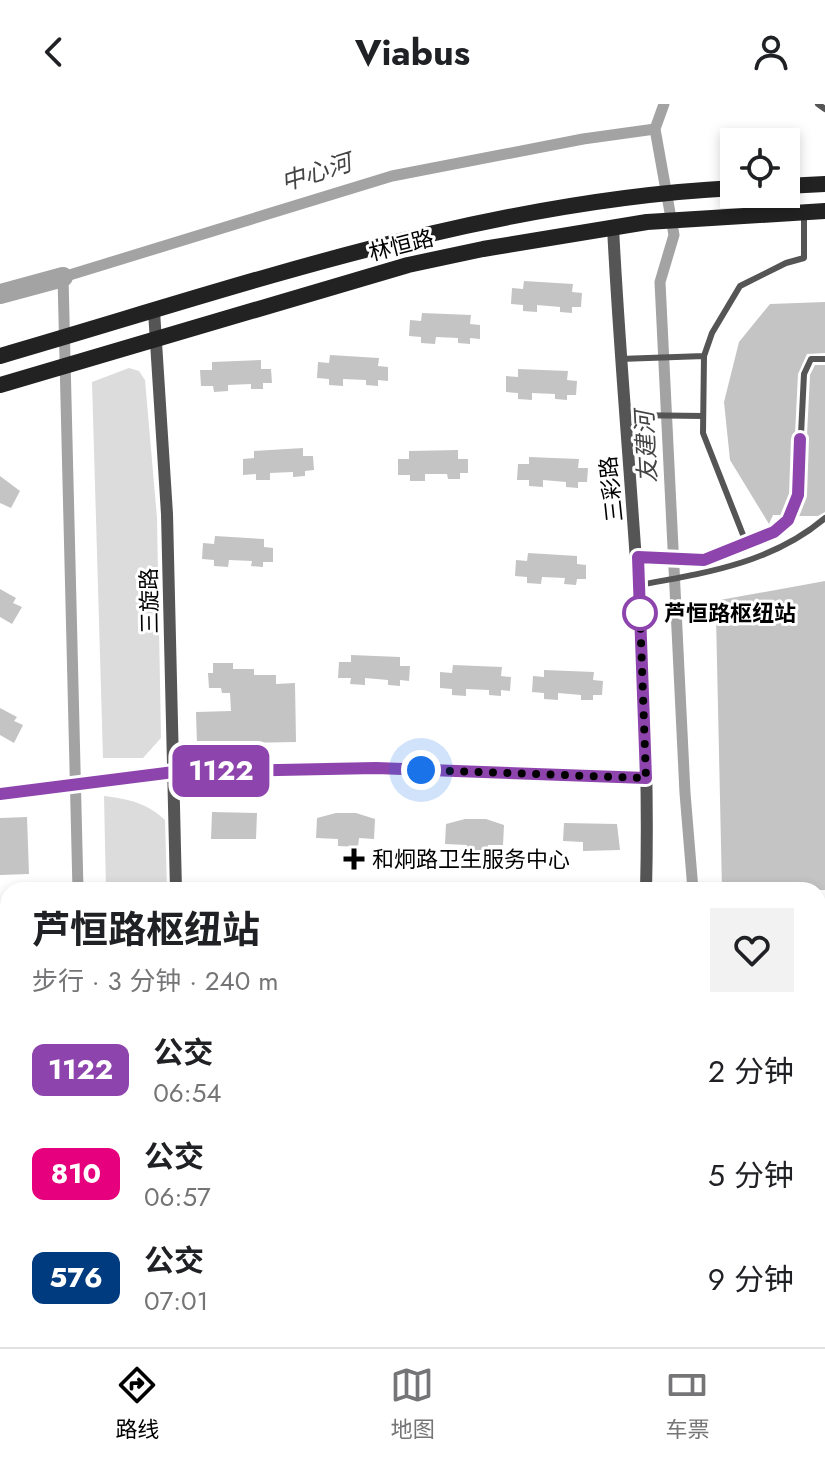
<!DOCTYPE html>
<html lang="zh">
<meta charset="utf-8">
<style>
body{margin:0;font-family:Jost,"Noto Sans SC",sans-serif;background:#f2f2f2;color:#202124;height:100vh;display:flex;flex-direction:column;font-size:30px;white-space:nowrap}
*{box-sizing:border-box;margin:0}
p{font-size:26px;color:#757577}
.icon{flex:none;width:44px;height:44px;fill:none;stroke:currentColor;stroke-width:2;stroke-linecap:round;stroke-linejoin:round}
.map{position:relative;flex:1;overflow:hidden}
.details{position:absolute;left:0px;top:778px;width:826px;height:466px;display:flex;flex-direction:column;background:#fff;border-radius:24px 24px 0 0;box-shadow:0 4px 12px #0003}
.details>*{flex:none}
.badge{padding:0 16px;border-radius:12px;font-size:28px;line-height:52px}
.fabs{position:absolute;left:720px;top:24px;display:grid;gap:16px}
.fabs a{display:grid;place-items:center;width:80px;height:80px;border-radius:0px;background:#fff;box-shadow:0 4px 12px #0003;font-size:40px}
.you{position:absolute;width:40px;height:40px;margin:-20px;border:6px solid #fff;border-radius:50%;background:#1a73e8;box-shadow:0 0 0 12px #1a73e833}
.map>.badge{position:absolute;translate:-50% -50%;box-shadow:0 0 0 4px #fff}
.round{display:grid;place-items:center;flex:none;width:84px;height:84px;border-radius:0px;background:#f2f2f2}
.headline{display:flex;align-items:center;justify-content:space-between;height:136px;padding:0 32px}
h1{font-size:38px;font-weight:700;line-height:60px}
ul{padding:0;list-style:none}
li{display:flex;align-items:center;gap:24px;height:104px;padding:0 32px}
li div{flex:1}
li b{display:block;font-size:30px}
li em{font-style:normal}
li .badge{min-width:88px;font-weight:700;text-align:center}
header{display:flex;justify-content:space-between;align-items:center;height:104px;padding:0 32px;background:#fff;font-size:36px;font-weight:700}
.menu{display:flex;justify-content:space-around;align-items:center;height:112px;border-top:2px solid #e0e0e0;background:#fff;font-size:22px;color:#757577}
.menu a{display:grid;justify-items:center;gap:4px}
.menu .selected{color:#000}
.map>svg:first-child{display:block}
.green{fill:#dcdcdc}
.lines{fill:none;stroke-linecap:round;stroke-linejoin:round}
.canal{stroke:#a3a3a3;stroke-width:11}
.river{stroke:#a3a3a3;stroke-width:20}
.building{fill:#c4c4c4}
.service{stroke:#555;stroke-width:6}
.minor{stroke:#555;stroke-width:12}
.tertiary{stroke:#555;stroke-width:16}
.secondary{stroke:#222;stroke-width:16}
.line-casing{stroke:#fff;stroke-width:18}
.line{stroke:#8e44ad;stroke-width:12}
.walk{stroke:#000;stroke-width:8;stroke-dasharray:0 14.4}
.stop-dot{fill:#fff;stroke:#8e44ad;stroke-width:4}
.poi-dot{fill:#000;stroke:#fff;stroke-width:3}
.labels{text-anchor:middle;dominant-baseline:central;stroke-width:6;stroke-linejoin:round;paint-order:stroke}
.street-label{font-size:22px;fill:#000;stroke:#fff}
.stop-label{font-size:22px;font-weight:bold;fill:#000;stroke:#fff;text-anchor:start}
.poi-label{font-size:22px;fill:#000;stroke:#fff;text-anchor:start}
.water-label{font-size:24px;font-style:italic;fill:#444;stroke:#fff}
</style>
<header><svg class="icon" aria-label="back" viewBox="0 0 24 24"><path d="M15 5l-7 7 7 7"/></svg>Viabus<svg class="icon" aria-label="person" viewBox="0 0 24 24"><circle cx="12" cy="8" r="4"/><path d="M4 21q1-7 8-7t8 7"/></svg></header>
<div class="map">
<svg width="825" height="1243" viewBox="0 0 825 1243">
<rect width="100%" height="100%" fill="#fff"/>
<path class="green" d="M129 264 139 267 145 276 157 414 161 634 143 654H103L92 278Z
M104 692C129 695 147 699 165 716L167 786H106Z
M494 1236H590V1243H494Z"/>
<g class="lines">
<path class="canal" d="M664 0 655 25 674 131 660 178 685 689 693 786
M78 786 63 173 392 72 583 35 655 25
M818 926 825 923
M81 1236V1243"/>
<path class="river" d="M0 190 63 173
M0 1023 8 1022"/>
</g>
<path class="building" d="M524 177 573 180 572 188 582 189 581 203H572V209L560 208V203L537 201V208L523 207V201L511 200 512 184 523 185Z
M825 198V249L807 250 798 270 792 390 783 411H773L769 420 730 356 724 298 739 238 770 200Z
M422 209 471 211 470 220 480 221V235L470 234V240L458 239V234L436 233 435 240 421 239V233L409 232 410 216 421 217Z
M330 251 379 254 378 262 388 263V277L378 276V282L366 281V276L343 275V282L329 281V275L317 274 318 258 329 259Z
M261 256V265H271L272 279H263V285H251V280L228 281V287L214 288 213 282H201L200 266H212V258Z
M815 261H825V408L818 412H796L804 391 810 271Z
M518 265 568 267 567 276 577 277 576 291H567V296L555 295V290L532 289V296L518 295V289L506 288V272L518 273Z
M303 344V352H313L314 366 305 367V372L293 373V368L270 369V376H256V370L243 371V355L254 354V347Z
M458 346V355H468V369H460V375H448L447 370H425V377H410V371H398V355H409V347Z
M529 353 579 355 578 364H588L587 378H578V384L566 383V378L543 376V383L529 382V376H517L518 360H529Z
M0 372 20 387 11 404 0 399Z
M215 432 264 435V443L273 444V458H263V463L251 462 252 457 229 456 228 463 214 462V456L202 455 203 439 214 440Z
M528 449 577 452V460L586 461V475H577L576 481 564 480 565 474 542 473 541 480 527 479V473L515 472 516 456 527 457Z
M825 477V786H722L716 512 720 496Z
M0 485 16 494 13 499 22 503 12 520 0 513Z
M351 551 400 553V562H410L409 577 400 576V582L388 581V576L365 574V581L350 580 351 574H338L339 558H351Z
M213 559H233V565H254V571H276V580L295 579 296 638 197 640 196 608 231 607 230 589H222L221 584H209L208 569H213Z
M453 561 502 563 501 572 511 573 510 587 501 586V592L489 591V586L466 585V592L452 591V585L440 584V568L452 569Z
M544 566 594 568 593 576 603 577 602 591H593V596H581V591L558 589V596L544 595V589L532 588 533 572 544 573Z
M0 604 17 613 14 617 23 621 14 639 0 631Z
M212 708 257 709 256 735H211Z
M336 709H356L375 715 374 735 359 734 358 743 338 742V735L316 734 317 714Z
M27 713 29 770 0 771V714Z
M465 715H486L504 721 503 741H488L487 749 467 748V741L445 740 446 720Z
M564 719 617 720 620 746 583 747V738L563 737Z"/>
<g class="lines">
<path class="service" d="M818 0 825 5
M620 255 704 252
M626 311 703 312
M747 441 703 329 704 252 712 229 740 182 786 159 804 154V110
M638 453 704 456 747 441 788 416 798 391 804 270 811 255H825
M639 481C706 469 772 459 825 414"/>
<path class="minor" d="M613 123C624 344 652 564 646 786
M154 207 167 410 176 786
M0 690 174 668 376 664 646 674
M184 1236V1243
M611 1243V1236"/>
<path class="tertiary" d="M0 1130 8 1129
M0 1152 8 1151
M818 1175 825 1176
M818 1197 825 1199"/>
<path class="secondary" d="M786 82 825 80
M0 252C241 182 481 97 734 84
M0 281 408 161 483 145 647 118 825 107"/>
</g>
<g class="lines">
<g class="line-casing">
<path id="line" d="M0 690 174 668 376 664 646 674 638 453 704 456 774 428 788 416 798 391 800 335"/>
</g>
<use href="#line" class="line"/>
<path class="walk" d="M421 666 646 674 640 509"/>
</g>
<circle class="stop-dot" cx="640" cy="509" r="16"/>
<path class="poi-dot" d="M350 743h8v8h8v8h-8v8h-8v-8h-8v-8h8z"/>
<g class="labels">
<g class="street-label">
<text transform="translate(401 141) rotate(-14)">林恒路</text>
<text transform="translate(611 385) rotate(-96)">三彩路</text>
<text transform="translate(149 497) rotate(-91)">三旋路</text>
</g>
<g class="stop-label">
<text x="664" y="509">芦恒路枢纽站</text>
</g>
<g class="poi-label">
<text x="372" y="755">和炯路卫生服务中心</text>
</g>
<g class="water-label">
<text transform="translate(316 68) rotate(-17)">中心河</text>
<text transform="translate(646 343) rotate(-93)">友建河</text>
</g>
</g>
</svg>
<div class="fabs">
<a><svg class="icon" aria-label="locate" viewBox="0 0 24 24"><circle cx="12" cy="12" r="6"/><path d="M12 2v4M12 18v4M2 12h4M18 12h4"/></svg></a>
</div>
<div class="you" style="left:421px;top:666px"></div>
<b class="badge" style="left:221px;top:667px;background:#8e44ad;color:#fff">1122</b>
<section class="details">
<div class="headline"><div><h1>芦恒路枢纽站</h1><p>步行 · 3 分钟 · 240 m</p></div><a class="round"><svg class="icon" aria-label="heart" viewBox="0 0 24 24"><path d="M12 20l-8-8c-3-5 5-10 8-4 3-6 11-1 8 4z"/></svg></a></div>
<ul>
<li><span class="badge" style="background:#8e44ad;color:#fff">1122</span><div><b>公交</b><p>06:54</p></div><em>2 分钟</em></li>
<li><span class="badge" style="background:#e6007e;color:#fff">810</span><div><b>公交</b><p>06:57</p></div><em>5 分钟</em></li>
<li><span class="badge" style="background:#003b80;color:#fff">576</span><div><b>公交</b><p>07:01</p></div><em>9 分钟</em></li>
</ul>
</section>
</div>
<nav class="menu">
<a class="selected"><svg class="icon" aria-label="directions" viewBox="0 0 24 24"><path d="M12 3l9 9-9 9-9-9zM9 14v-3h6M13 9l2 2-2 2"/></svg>路线</a>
<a><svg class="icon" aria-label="map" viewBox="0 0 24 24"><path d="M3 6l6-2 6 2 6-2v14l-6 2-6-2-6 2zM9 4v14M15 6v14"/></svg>地图</a>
<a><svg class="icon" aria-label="tickets" viewBox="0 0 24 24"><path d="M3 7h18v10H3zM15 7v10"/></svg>车票</a>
</nav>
